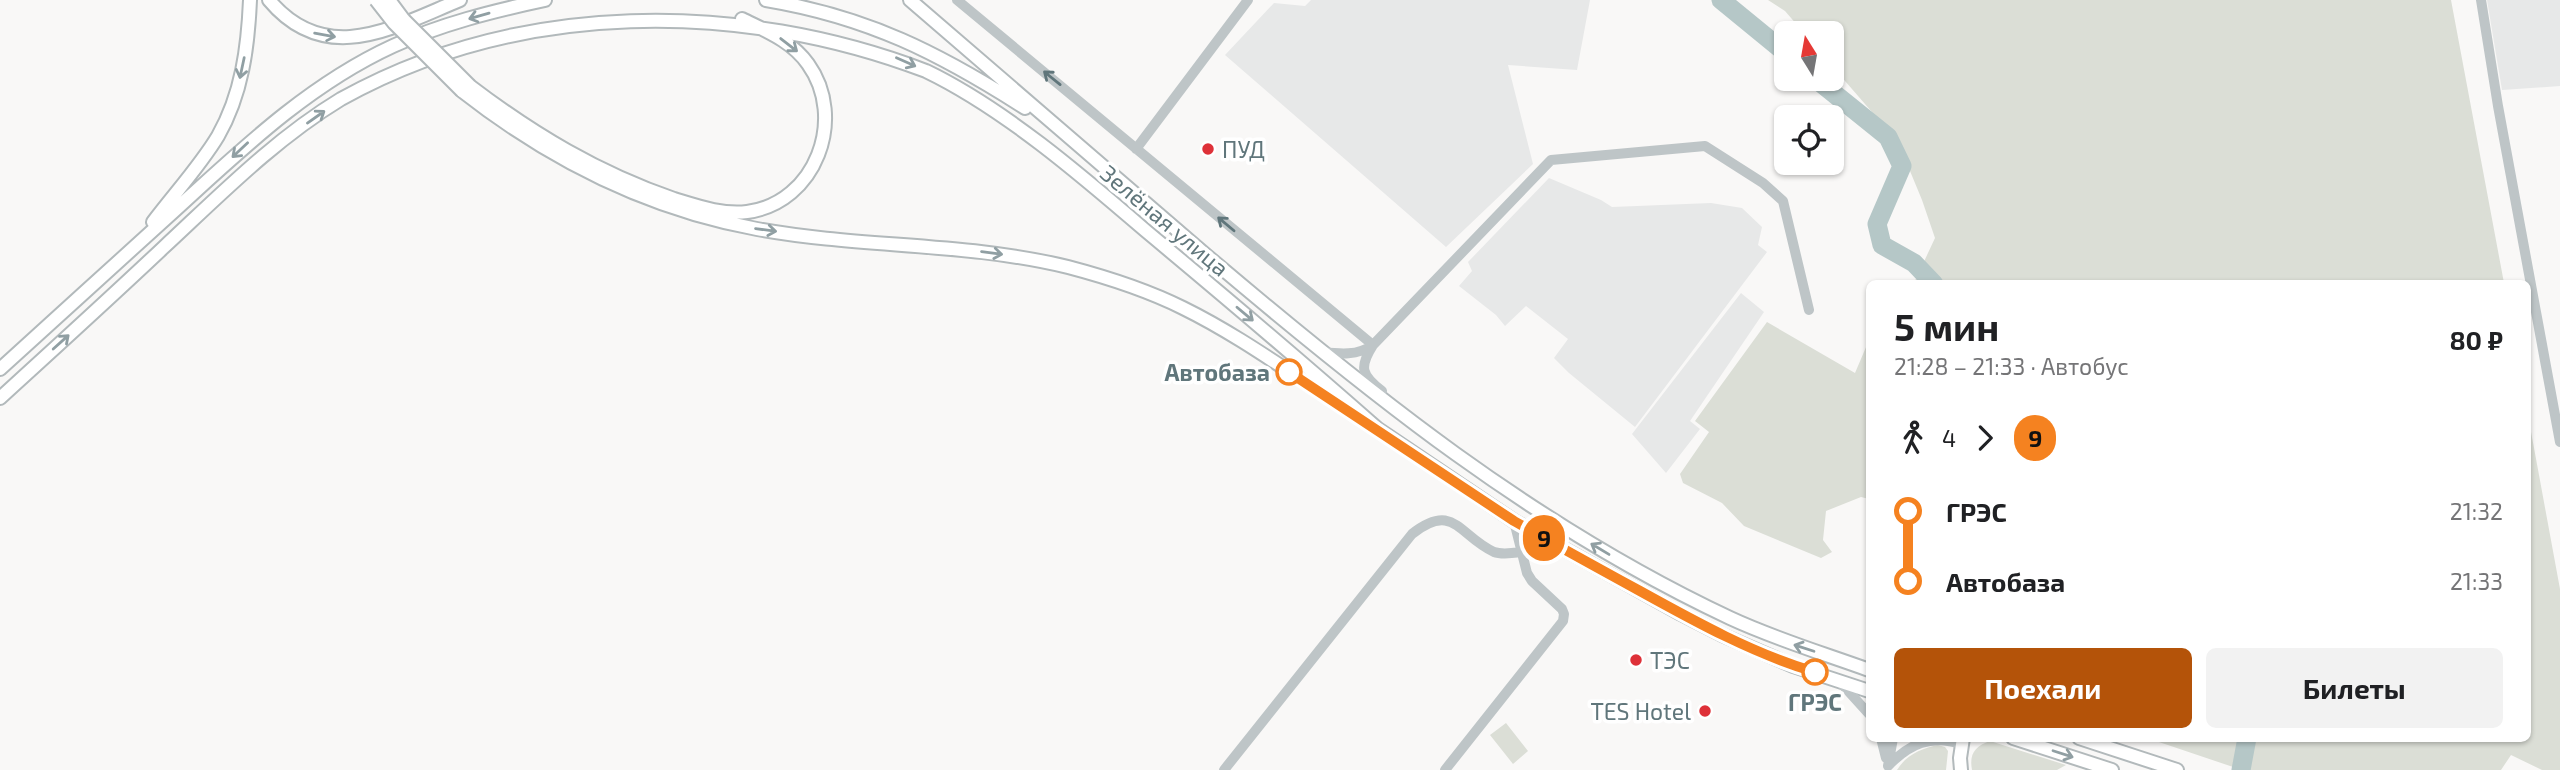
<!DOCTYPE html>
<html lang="ru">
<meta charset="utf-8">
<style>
body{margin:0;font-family:"Exo 2",sans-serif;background:#f2f2f2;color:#202124;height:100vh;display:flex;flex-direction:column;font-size:26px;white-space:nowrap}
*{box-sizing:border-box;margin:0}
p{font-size:23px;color:#757577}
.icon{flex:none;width:38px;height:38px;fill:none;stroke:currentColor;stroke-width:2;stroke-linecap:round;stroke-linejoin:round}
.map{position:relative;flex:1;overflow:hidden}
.side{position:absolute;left:1866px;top:280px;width:665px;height:462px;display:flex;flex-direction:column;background:#fff;border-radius:10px;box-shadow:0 2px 5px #0004}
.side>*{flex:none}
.badge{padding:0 14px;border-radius:23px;font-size:24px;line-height:46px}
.needle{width:46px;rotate:349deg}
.controls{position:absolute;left:1774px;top:21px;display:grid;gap:14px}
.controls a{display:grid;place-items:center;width:70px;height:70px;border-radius:10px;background:#fff;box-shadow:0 2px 5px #0004;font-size:35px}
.map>.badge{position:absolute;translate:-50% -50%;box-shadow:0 0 0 4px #fff}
.legs{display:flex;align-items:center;gap:10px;height:77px;padding:0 28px;font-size:23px}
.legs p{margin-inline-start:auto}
.summary{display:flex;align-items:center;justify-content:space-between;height:119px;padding:0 28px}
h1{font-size:38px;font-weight:700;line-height:52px}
.action{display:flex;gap:14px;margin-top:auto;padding:14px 28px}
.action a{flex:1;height:80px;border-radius:10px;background:#b45309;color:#fff;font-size:28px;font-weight:700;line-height:80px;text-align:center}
.action a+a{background:#f2f2f2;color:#202124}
ul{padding:0 28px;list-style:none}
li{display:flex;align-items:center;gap:24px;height:70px;font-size:26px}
li i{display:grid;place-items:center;width:10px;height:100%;margin:0 9px;background:currentColor}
li i::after{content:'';width:18px;height:18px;margin:-9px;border:5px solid;border-radius:50%;background:#fff}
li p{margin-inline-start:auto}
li:first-child i{background:linear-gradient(#0000 50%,currentColor 0)}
li:last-child i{background:linear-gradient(currentColor 50%,#0000 0)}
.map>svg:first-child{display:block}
.built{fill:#e7e8e8}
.green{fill:#dbded6}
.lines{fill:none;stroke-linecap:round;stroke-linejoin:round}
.river{stroke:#b5c7c7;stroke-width:19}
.major-casing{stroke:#b2b9bb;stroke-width:16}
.minor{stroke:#bec5c7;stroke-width:10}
.major{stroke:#fff;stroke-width:12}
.major-bridge-casing{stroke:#b2b9bb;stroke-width:16;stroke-linecap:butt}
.major-bridge{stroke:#fff;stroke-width:12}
.oneway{stroke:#909fa3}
.oneway2{stroke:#60767b}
.line-1-casing{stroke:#fff;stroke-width:16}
.line-1{stroke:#f58220;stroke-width:10}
.poi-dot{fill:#de3138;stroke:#fff;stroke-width:2.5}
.stop-1-dot{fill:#fff;stroke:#f58220;stroke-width:3.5}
.labels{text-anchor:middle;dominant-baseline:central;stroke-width:7;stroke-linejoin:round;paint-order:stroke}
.poi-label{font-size:23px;fill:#60767b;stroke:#fff;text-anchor:start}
.street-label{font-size:23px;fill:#60767b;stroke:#fff}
.stop-label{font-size:23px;font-weight:bold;fill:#60767b;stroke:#fff;text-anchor:end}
</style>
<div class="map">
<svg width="2560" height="770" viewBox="0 0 2560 770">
<rect width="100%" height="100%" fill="#f9f8f7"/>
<path class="built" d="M1311 0H1590L1577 70 1508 65 1533 164 1446 247 1225 55 1274 3 1305 6Z
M2487 0H2560V86L2502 90Z
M1549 178 1601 200 1612 207 1711 203 1742 208 1762 227 1758 245 1767 252 1635 427 1569 373 1554 358 1568 339 1526 306 1505 326 1496 315 1459 286 1472 271 1468 262Z
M1741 293 1764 312 1690 421 1700 429 1666 473 1632 434Z"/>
<path class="green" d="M1768 0H2451L2504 283H1914L1935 238 1922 200 1898 142 1832 66V33H1804L1785 11Z
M1767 322 1855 373 1869 340V499L1861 497 1826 511 1823 540 1832 552 1821 558 1744 526 1722 503 1683 483 1680 474 1709 432 1695 421Z
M2527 410 2560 589V770H2542L2511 755 2501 770H2242L2150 739 2527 738Z
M1506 723 1528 751 1513 764 1490 735Z
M1990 741 2066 765 2057 770H1972C1969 754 1975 746 1990 741Z
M1938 745 1945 747 1948 751 1946 770H1897C1907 754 1921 749 1938 745Z"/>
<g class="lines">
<path class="river" d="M1721 0 1787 54
M1816 79 1888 137 1902 166 1877 224 1882 245 1914 263 1934 284
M2241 770 2247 738"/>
<g class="major-casing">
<path id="major" d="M269 0C326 68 394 27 460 0
M766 0C868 17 939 53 1025 108
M910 0C1009 85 1107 170 1206 255 1370 394 1534 526 1730 618 1775 639 1822 653 1869 670
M470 86C533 134 598 173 674 199 697 206 722 215 747 212 816 203 847 118 808 64 792 41 766 31 742 19
M462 91C550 160 647 209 757 229 860 248 966 242 1068 267 1106 277 1147 290 1183 308 1240 336 1291 374 1345 408
M153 222C174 194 200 166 218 136 242 94 248 47 250 0
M0 369C58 317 115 264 173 212 241 150 308 85 393 46 441 24 493 11 545 0
M0 398C55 348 110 298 164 247 220 195 275 139 341 99 519 0 740 0 926 71 1003 108 1081 175 1146 231 1224 296 1302 362 1378 429
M1372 425 1514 521 1681 614 1722 635 1793 666 1869 691
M2013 738 2112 770
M2079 738 2177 770
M1961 770 1960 758 1963 738"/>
</g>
<path class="minor" d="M957 0 1373 345C1357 356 1340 354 1322 352
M2481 0 2498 106 2560 442
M1136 149 1248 0
M1382 391C1361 375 1359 367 1373 345L1551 160 1705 146 1763 183 1783 201 1809 310
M1840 682 1869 714
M1881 738 1886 758
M1888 766C1909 744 1931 734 1961 744
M1888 766 1893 738
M1224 770 1412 534C1454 501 1459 536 1494 552 1502 555 1514 553 1522 552
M1445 770 1563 621 1564 614 1562 609 1532 581 1527 573 1514 521"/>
<use href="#major" class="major"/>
<g class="major-bridge-casing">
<path id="major-bridge" d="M376 0 394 23 462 91
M389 0 404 20 470 86"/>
</g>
<use href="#major-bridge" class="major-bridge"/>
</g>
<defs><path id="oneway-shaft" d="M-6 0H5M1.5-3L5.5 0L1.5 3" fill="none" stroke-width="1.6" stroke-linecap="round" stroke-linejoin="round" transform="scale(1.75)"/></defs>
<g class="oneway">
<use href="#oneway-shaft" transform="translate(479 16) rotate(164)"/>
<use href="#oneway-shaft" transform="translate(325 35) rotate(10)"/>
<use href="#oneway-shaft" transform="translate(789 45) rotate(38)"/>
<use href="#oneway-shaft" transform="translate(906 62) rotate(24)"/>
<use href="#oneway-shaft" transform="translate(242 68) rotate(102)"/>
<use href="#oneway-shaft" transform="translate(316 117) rotate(-35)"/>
<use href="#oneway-shaft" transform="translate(240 150) rotate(137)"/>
<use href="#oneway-shaft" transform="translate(766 230) rotate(8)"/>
<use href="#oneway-shaft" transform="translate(992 253) rotate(8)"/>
<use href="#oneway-shaft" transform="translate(1245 314) rotate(40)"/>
<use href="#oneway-shaft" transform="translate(61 342) rotate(-42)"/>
<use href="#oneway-shaft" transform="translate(1600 549) rotate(-149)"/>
<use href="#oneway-shaft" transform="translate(1804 648) rotate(-162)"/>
<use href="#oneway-shaft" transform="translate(2063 754) rotate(18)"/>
</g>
<g class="oneway2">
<use href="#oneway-shaft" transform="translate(1052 78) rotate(-141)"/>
<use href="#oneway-shaft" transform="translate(1226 224) rotate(-140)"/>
</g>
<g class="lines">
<g class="line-1-casing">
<path id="line-1" d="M1289 372 1514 521C1556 545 1598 568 1640 591 1696 622 1754 654 1815 672"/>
</g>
<use href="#line-1" class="line-1"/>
</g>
<g class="poi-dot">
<circle cx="1208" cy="149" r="7"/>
<circle cx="1636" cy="660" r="7"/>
<circle cx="1705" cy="711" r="7"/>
</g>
<g class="stop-1-dot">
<circle cx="1289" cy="372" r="12"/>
<circle cx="1815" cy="672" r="12"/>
</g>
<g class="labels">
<g class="poi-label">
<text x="1222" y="149">ПУД</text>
<text x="1650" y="660">ТЭС</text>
<text x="1691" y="711" text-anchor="end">TES Hotel</text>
</g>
<g class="street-label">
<text transform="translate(1165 220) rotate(40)">Зелёная улица</text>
</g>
<g class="stop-label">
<text x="1270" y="372">Автобаза</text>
<text x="1815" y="702" text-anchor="middle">ГРЭС</text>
</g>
</g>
</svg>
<div class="controls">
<a><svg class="needle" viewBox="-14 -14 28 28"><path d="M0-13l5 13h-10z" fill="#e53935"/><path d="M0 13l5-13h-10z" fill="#757577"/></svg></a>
<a><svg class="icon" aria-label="locate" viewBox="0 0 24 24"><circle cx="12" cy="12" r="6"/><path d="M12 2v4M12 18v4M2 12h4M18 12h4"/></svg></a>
</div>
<b class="badge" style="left:1544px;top:538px;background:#f58220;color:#111">9</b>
<section class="side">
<div class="summary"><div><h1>5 мин</h1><p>21:28 – 21:33 · Автобус</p></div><b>80 ₽</b></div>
<div class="legs"><svg class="icon" aria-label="walk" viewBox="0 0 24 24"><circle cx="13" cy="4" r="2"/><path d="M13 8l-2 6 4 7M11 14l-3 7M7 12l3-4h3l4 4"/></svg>4<svg class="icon" aria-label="forward" viewBox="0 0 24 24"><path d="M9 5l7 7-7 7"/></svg><b class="badge" style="background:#f58220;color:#111">9</b></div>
<ul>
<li><i style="color:#f58220"></i><b>ГРЭС</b><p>21:32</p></li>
<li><i style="color:#f58220"></i><b>Автобаза</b><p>21:33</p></li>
</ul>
<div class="action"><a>Поехали</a><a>Билеты</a></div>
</section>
</div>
